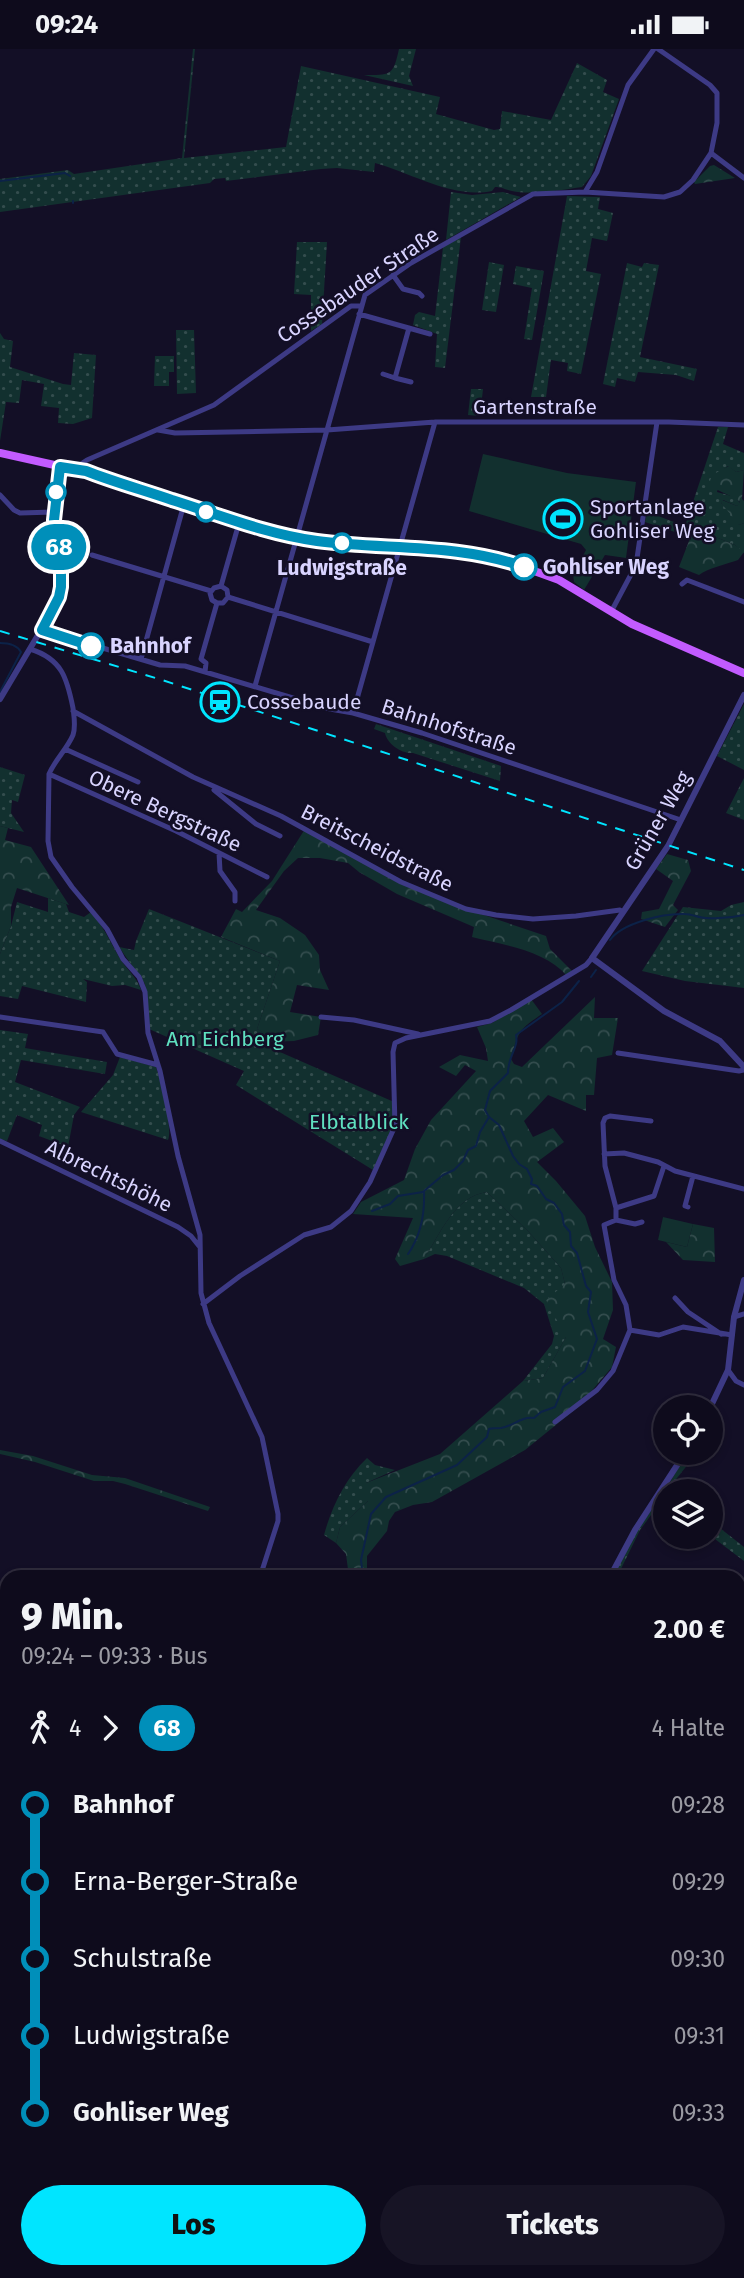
<!DOCTYPE html>
<html lang="de">
<meta charset="utf-8">
<style>
body{margin:0;font-family:"Fira Sans",sans-serif;background:#171425;color:#f1f3f6;height:100vh;display:flex;flex-direction:column;font-size:26px;white-space:nowrap}
*{box-sizing:border-box;margin:0}
p{font-size:23px;color:#9b9ba3}
.icon{flex:none;width:38px;height:38px;fill:none;stroke:currentColor;stroke-width:2;stroke-linecap:round;stroke-linejoin:round}
.map{position:relative;flex:1;overflow:hidden}
.side{position:absolute;left:0px;top:1521px;width:746px;height:709px;display:flex;flex-direction:column;background:#0e0b1c;border-radius:21px 21px 0 0;box-shadow:0 4px 10px #0003,0 0 0 2px #2e2b3b}
.side>*{flex:none}
.badge{padding:0 14px;border-radius:23px;font-size:24px;line-height:46px}
.controls{position:absolute;left:653px;top:1346px;display:grid;gap:14px}
.controls a{display:grid;place-items:center;width:70px;height:70px;border-radius:50%;background:#0e0b1c;box-shadow:0 4px 10px #0003,0 0 0 2px #2e2b3b;font-size:35px}
.map>.badge{position:absolute;translate:-50% -50%;box-shadow:0 0 0 4px #fff}
.legs{display:flex;align-items:center;gap:10px;height:77px;padding:0 21px;font-size:23px}
.legs p{margin-inline-start:auto}
.summary{display:flex;align-items:center;justify-content:space-between;height:119px;padding:0 21px}
h1{font-size:38px;font-weight:800;line-height:52px}
.primary-button{display:flex;gap:14px;margin-top:auto;padding:14px 21px}
.primary-button a{flex:1;height:80px;border-radius:42px;background:#00e5ff;color:#111;font-size:28px;font-weight:800;line-height:80px;text-align:center}
.primary-button a+a{background:#171425;color:#f1f3f6}
ul{padding:0 21px;list-style:none}
li{display:flex;align-items:center;gap:24px;height:77px;font-size:26px}
li i{display:grid;place-items:center;width:10px;height:100%;margin:0 9px;background:currentColor}
li i::after{content:'';width:18px;height:18px;margin:-9px;border:5px solid;border-radius:50%;background:#0e0b1c}
li p{margin-inline-start:auto}
li:first-child i{background:linear-gradient(#0000 50%,currentColor 0)}
li:last-child i{background:linear-gradient(currentColor 50%,#0000 0)}
.status{display:flex;justify-content:space-between;align-items:center;height:49px;padding:0 35px;background:#0e0b1c;direction:ltr}
.status svg{height:19px;fill:currentColor}
.map>svg:first-child{display:block}
.grass{fill:url(#grass-dots)}
.forest{fill:url(#forest-crowns)}
.pitch{fill:#12302f}
.lines{fill:none;stroke-linecap:round;stroke-linejoin:round}
.stream{stroke:#0c2248;stroke-width:2}
.minor{stroke:#3d3a85;stroke-width:5}
.tertiary{stroke:#3d3a85;stroke-width:6}
.primary{stroke:#c25bff;stroke-width:8}
.motorway{stroke:#ff4fa3;stroke-width:9}
.rail{stroke:#00e5ff;stroke-width:2;stroke-dasharray:10 9;stroke-linecap:butt}
.line-1-casing{stroke:#fff;stroke-width:16}
.line-1{stroke:#008fba;stroke-width:10}
.stop-1-dot{fill:#fff;stroke:#008fba;stroke-width:3.5}
.labels{text-anchor:middle;dominant-baseline:central;stroke-width:5;stroke-linejoin:round;paint-order:stroke}
.street-label{font-size:21px;fill:#d9d4ff;stroke:#130f26}
.poi-label{font-size:21px;fill:#d9d4ff;stroke:#130f26;text-anchor:start}
.stop-label{font-size:21px;font-weight:bold;fill:#d9d4ff;stroke:#130f26;text-anchor:start}
.park-label{font-size:21px;fill:#5fe0c0;stroke:#130f26}
</style>
<div class="status"><b>09:24</b><svg viewBox="0 0 49 12"><path d="M0 12V9h3v3zM5 12V6h3v6zM10 12V3h3v9zM15 12V0h3v12zM26 1h20v11H26zM47 4h2v5h-2z"/></svg></div>
<div class="map">
<svg width="744" height="2229" viewBox="0 0 744 2229">
<defs>
<pattern id="grass-dots" width="8" height="8" patternUnits="userSpaceOnUse" patternTransform="scale(1.75)"><rect width="8" height="8" fill="#12302f"/><path d="M2 2h.1M6 6h.1" fill="none" stroke="#344d4e" stroke-width="1.8" stroke-linecap="round"/></pattern>
<pattern id="forest-crowns" width="20" height="18" patternUnits="userSpaceOnUse" patternTransform="scale(1.75)"><rect width="20" height="18" fill="#12302f"/><path d="M2 6a3 3 0 1 1 6 0M12 15a3 3 0 1 1 6 0" fill="none" stroke="#344d4e"/></pattern>
</defs>
<rect width="100%" height="100%" fill="#130f26"/>
<path class="grass" d="M193 0H195L184 109 286 98 301 17 440 48 436 65 494 81 500 80 502 62 551 71 577 14 607 31 603 43 619 50 591 127 582 138C563 141 531 146 512 142 506 141 502 138 495 138L492 142C452 150 412 124 375 114L374 123 337 119 321 120 226 132 225 129 214 130 210 134 0 163V130L68 121 74 125 182 109Z
M399 0H416L409 27 413 37 364 26C391 26 393 27 399 0Z
M451 143 472 146 503 143 521 148 446 191Z
M567 147 598 148H600L598 160 613 164 607 192 592 189 586 222 601 225 581 325 567 322 568 314 551 311 546 348H531Z
M461 188 445 319 435 318 437 285 413 276 415 266 419 263 435 267 443 198Z
M297 193H327L322 275 311 282V246L294 245Z
M489 213 504 216 496 263 482 261Z
M627 214 642 218 644 214 659 216 640 308 697 320 694 332 676 326 638 323 635 333 617 329 615 338 603 335Z
M516 217 544 222 532 291 524 290 532 239 513 235Z
M176 281H194L196 344 177 345Z
M0 284 4 290 13 292 10 318 63 335 71 336 74 304 96 306 92 369 73 375 58 374 59 359 41 357 44 335 22 331 19 354 6 353 0 392Z
M155 307H174V323H169V337H154Z
M471 340H483L480 367 468 366Z
M718 378H728L723 395 744 404V421L736 423 728 417 723 421 717 443 735 448 740 454 737 457 723 451 721 454 729 461 739 476 744 474V504L735 496 694 479 691 485 683 482 681 485 645 473 647 463 685 477Z
M744 655V721L717 707Z
M376 675 501 717 500 732 413 704C402 705 387 695 385 684L374 680Z
M0 718 25 726 18 753 12 751 11 764 24 783 0 777Z
M744 729V771L726 764Z
M48 849 66 855 69 863 84 868 91 863C103 877 110 892 119 908 126 920 137 928 141 941L125 936 112 937 83 930 87 933 86 953 22 937 18 950 0 947V905L11 877 17 853 48 863Z
M744 853V939L685 932 642 922 683 858 721 862 731 856Z
M149 860 280 912 257 980 267 985 264 996 394 1053 393 1077 373 1121 236 1036 244 1022 149 980 145 935 119 898 134 901 136 892Z
M0 981 28 985 25 999 107 1013 105 1025 21 1011 15 1033 80 1058 74 1066 68 1098 39 1087 42 1076 17 1066 7 1092 0 1090Z
M120 1008 156 1018C161 1032 173 1079 168 1091L81 1063 113 1026Z
M487 1143 528 1182 561 1219 565 1235 566 1288 543 1329 523 1332 552 1295 554 1287 544 1255 524 1239 447 1207 435 1205 424 1210C440 1185 455 1147 487 1143Z
M687 1404H697L669 1439 671 1442H665V1453L662 1451 640 1481 617 1528H612L625 1506 633 1488 669 1435Z
M367 1409 375 1416 395 1421 366 1434 369 1451 340 1478 336 1494 324 1486C332 1457 345 1430 367 1409Z
M711 1472 744 1498V1512L711 1487Z
M739 2190 744 2195V2229H624L617 2223 738 2222Z
M311 2222 417 2223 422 2229H283Z
M29 2223 32 2227 55 2223H86L88 2229H30Z"/>
<path class="forest" d="M714 116 735 129 695 135 694 133 710 117Z
M729 417 736 423 744 421 742 450 744 452V474L739 476 730 471 732 467 721 454 722 451 737 457 740 453C731 445 719 444 709 435L712 426Z
M694 479 735 496 744 503 738 511C727 515 708 519 699 526L679 518Z
M0 777 8 779 5 791 31 798 69 856 17 839 11 858V877L0 905Z
M305 780 373 818 466 860 546 887 550 900 573 923 567 927C545 901 503 896 472 888L474 878 397 845 359 823 348 814 320 809H298L284 822 256 861 280 869 305 886 319 906 320 921 329 941 297 936 290 963 321 968 318 986 294 992 265 993 266 985 257 980 280 912 221 888 236 860 242 863 272 832Z
M667 805 688 811 691 822 673 856 678 861 665 878 641 870 642 863 659 860 673 832 656 820Z
M595 948 594 969H618L612 1006 597 1009 594 1046H586V1062L548 1046 524 1072 533 1088 553 1079 564 1093 537 1113 556 1132 585 1167 595 1198 612 1233 613 1261 603 1290 616 1298 612 1318 578 1358 525 1401 432 1453 413 1456 395 1463 389 1472 387 1482 367 1507V1528H349L346 1505 336 1494 340 1478 368 1452 360 1444 366 1434 440 1405 523 1332 543 1329 566 1288 546 1251 565 1235 561 1219 528 1182 487 1143C455 1147 440 1185 424 1210L400 1217 395 1210 413 1169 353 1165 361 1153 404 1131 415 1100 431 1071 476 1022 465 1016 456 1027 439 1018 460 1006 488 1012 486 999 477 978 492 974 531 950 542 965C517 982 519 982 511 1010L514 1015 522 1018Z
M693 1175 714 1179 715 1213 683 1211 666 1193 687 1198Z
M0 1401 33 1407 92 1426 125 1429 210 1458 208 1462 125 1435 113 1432H94L35 1413 0 1405Z
M744 2087V2194L738 2190 739 2089Z"/>
<path class="pitch" d="M483 405 567 424 636 433 626 509 605 506 584 541 574 533 573 526 586 501 581 495 469 462Z
M663 1168 693 1175 687 1198 658 1191Z"/>
<g class="lines">
<path class="stream" d="M0 132 65 124 70 127
M73 152V154
M0 594C8 594 17 596 21 603L0 643
M610 891C622 874 664 864 685 865 692 865 699 869 706 869 719 870 731 869 744 866
M591 928 596 921
M372 1162 390 1155 398 1147 423 1143
M408 1205C421 1186 425 1165 424 1142L443 1126 454 1121 463 1112 468 1101 476 1097 480 1083 489 1068
M363 1528 361 1511 371 1465 386 1448 457 1416 487 1388 489 1380C493 1379 497 1379 501 1379 512 1378 521 1367 534 1369L541 1363 555 1358 563 1338 585 1322 597 1290 588 1263 591 1243 586 1237 577 1204 571 1197 570 1183 564 1176 562 1165 554 1154 546 1150 537 1137 531 1135 532 1130 527 1120 519 1115 513 1107 499 1076 489 1068 485 1061 490 1042 508 1024C508 1006 519 999 516 986L562 953 579 932
M738 2128 744 2129"/>
<path class="minor" d="M711 104 744 129
M585 143 597 123 628 36 654 0
M393 226 403 240 419 244 422 247
M359 265 430 285
M383 325 395 329 409 279
M395 329 411 333
M158 381 175 384 327 381 435 373H669L744 376
M79 421 81 415 87 411 214 356 351 257H361
M0 446 14 461 20 464 54 463
M92 506 211 542
M682 535 687 531 744 553
M221 537 239 474
M228 548 373 593
M217 554H223L228 548 227 541 221 537
M217 554 212 551 210 544 214 539 221 537
M611 563 636 516 657 373
M42 581 160 616 185 617 330 660 353 664 422 684 681 771
M30 600C62 610 67 629 73 659 74 668 76 677 73 686 67 700 55 711 49 725L48 792 51 808 72 838 107 880 123 910 139 928 145 943 148 984 160 1022 178 1107 200 1186 201 1244 209 1274 262 1388 278 1465V1472L260 1528
M141 610 184 455
M205 623 206 614 201 610 217 554
M255 637 365 246 411 214 533 145 585 143 664 148 680 143 693 131 711 104 717 74V44L710 36 658 0
M73 662 193 728 281 767 401 833 466 860 496 866 533 870 576 867 620 861 623 863
M353 664 435 373
M65 700 138 733
M49 725 176 782 267 828
M214 741 256 775 280 787
M219 804 220 822 235 843V852
M0 968 103 983 117 1005 158 1016
M321 968 354 971 418 985
M618 1004 739 1022 744 1021
M0 1092 178 1178 191 1187 199 1197
M604 1105 624 1104 658 1113 675 1122 744 1140
M688 1158 685 1157 693 1127
M616 1159 654 1147 664 1117
M642 1173 635 1175 616 1171V1159L605 1117 603 1074 605 1069 610 1067 651 1072
M675 1249 688 1263 721 1285
M203 1255 240 1227 304 1186 331 1178 351 1162 370 1133 395 1077 393 1003 395 994 406 989 490 972 511 961 586 916 592 909
M734 1268 744 1265
M630 1281 659 1286 683 1278 732 1286
M728 1321 736 1332 744 1336
M555 1373 597 1341 613 1322 630 1281 626 1256 614 1231 604 1176 616 1171
M5 2132 7 2139
M27 2222V2229"/>
<path class="tertiary" d="M744 646 668 797 592 909 664 962 720 992 744 1018
M0 650 50 566 61 538V511L54 471 60 418
M710 1359 728 1321 734 1268 744 1231
M610 1528 635 1481 685 1404
M0 1761 7 1762
M738 1765H744
M0 2134 7 2131"/>
<path class="primary" d="M0 404 86 423 239 474 296 489 319 492 400 497 501 510 559 531 632 575 744 624"/>
<path class="motorway" d="M738 1592 744 1590
M738 1603 744 1602
M0 1818 7 1815
M0 1829 7 1826"/>
<path class="rail" d="M0 582 162 631 744 821"/>
</g>
<g class="lines">
<g class="line-1-casing">
<path id="line-1" d="M91 597 42 581 59 548 61 538V510L54 471 60 418 86 422C114 433 143 441 172 451 220 466 266 485 317 492 385 501 458 494 524 518"/>
</g>
<use href="#line-1" class="line-1"/>
</g>
<defs>
<g id="stadium-ring" transform="scale(2.0125)"><circle r="9.5" fill="#130f26" stroke="#00e5ff" stroke-width="1.5"/><path d="M0-5a6.5 5 0 1 0 0 10a6.5 5 0 1 0 0-10ZM-3.5-1.8h7v3.6h-7Z" fill="#00e5ff"/></g>
<g id="station-ring" transform="scale(2.0125)"><circle r="9.5" fill="#130f26" stroke="#00e5ff" stroke-width="1.5"/><path d="M-3-6H3Q5-6 5-4V2Q5 4 3 4L4.5 6H3L1.5 4h-3L-3 6H-4.5L-3 4Q-5 4-5 2V-4Q-5-6-3-6ZM-3.5-4v3h7v-3ZM-3.5 1v1.5H-2V1ZM2 1v1.5H3.5V1Z" fill="#00e5ff"/></g>
</defs>
<g fill-rule="evenodd">
<use href="#stadium-ring" x="563" y="470"/>
<use href="#station-ring" x="220" y="653"/>
</g>
<g class="stop-1-dot">
<circle cx="56" cy="443" r="9"/>
<circle cx="206" cy="463" r="9"/>
<circle cx="342" cy="494" r="9"/>
<circle cx="524" cy="518" r="12"/>
<circle cx="91" cy="597" r="12"/>
</g>
<g class="labels">
<g class="street-label">
<text transform="translate(358 236) rotate(-34)">Cossebauder Straße</text>
<text x="535" y="358">Gartenstraße</text>
<text transform="translate(449 678) rotate(18)">Bahnhofstraße</text>
<text transform="translate(165 762) rotate(25)">Obere Bergstraße</text>
<text transform="translate(658 772) rotate(-60)">Grüner Weg</text>
<text transform="translate(377 799) rotate(27)">Breitscheidstraße</text>
<text transform="translate(109 1127) rotate(26)">Albrechtshöhe</text>
</g>
<g class="poi-label">
<text x="590" y="458">Sportanlage<tspan x="590" dy="24">Gohliser Weg</tspan></text>
<text x="247" y="653">Cossebaude</text>
</g>
<g class="stop-label">
<text x="543" y="518">Gohliser Weg</text>
<text x="342" y="519" text-anchor="middle">Ludwigstraße</text>
<text x="110" y="597">Bahnhof</text>
</g>
<g class="park-label">
<text x="225" y="990">Am Eichberg</text>
<text x="359" y="1073">Elbtalblick</text>
</g>
</g>
</svg>
<div class="controls">
<a><svg class="icon" aria-label="locate" viewBox="0 0 24 24"><circle cx="12" cy="12" r="6"/><path d="M12 2v4M12 18v4M2 12h4M18 12h4"/></svg></a>
<a><svg class="icon" aria-label="layers" viewBox="0 0 24 24"><path d="M12 4l9 5-9 5-9-5zM3 14l9 5 9-5"/></svg></a>
</div>
<b class="badge" style="left:59px;top:498px;background:#008fba;color:#fff">68</b>
<section class="side">
<div class="summary"><div><h1>9 Min.</h1><p>09:24 – 09:33 · Bus</p></div><b>2.00 €</b></div>
<div class="legs"><svg class="icon" aria-label="walk" viewBox="0 0 24 24"><circle cx="13" cy="4" r="2"/><path d="M13 8l-2 6 4 7M11 14l-3 7M7 12l3-4h3l4 4"/></svg>4<svg class="icon" aria-label="forward" viewBox="0 0 24 24"><path d="M9 5l7 7-7 7"/></svg><b class="badge" style="background:#008fba;color:#fff">68</b><p>4 Halte</p></div>
<ul>
<li><i style="color:#008fba"></i><b>Bahnhof</b><p>09:28</p></li>
<li><i style="color:#008fba"></i><span>Erna-Berger-Straße</span><p>09:29</p></li>
<li><i style="color:#008fba"></i><span>Schulstraße</span><p>09:30</p></li>
<li><i style="color:#008fba"></i><span>Ludwigstraße</span><p>09:31</p></li>
<li><i style="color:#008fba"></i><b>Gohliser Weg</b><p>09:33</p></li>
</ul>
<div class="primary-button"><a>Los</a><a>Tickets</a></div>
</section>
</div>
